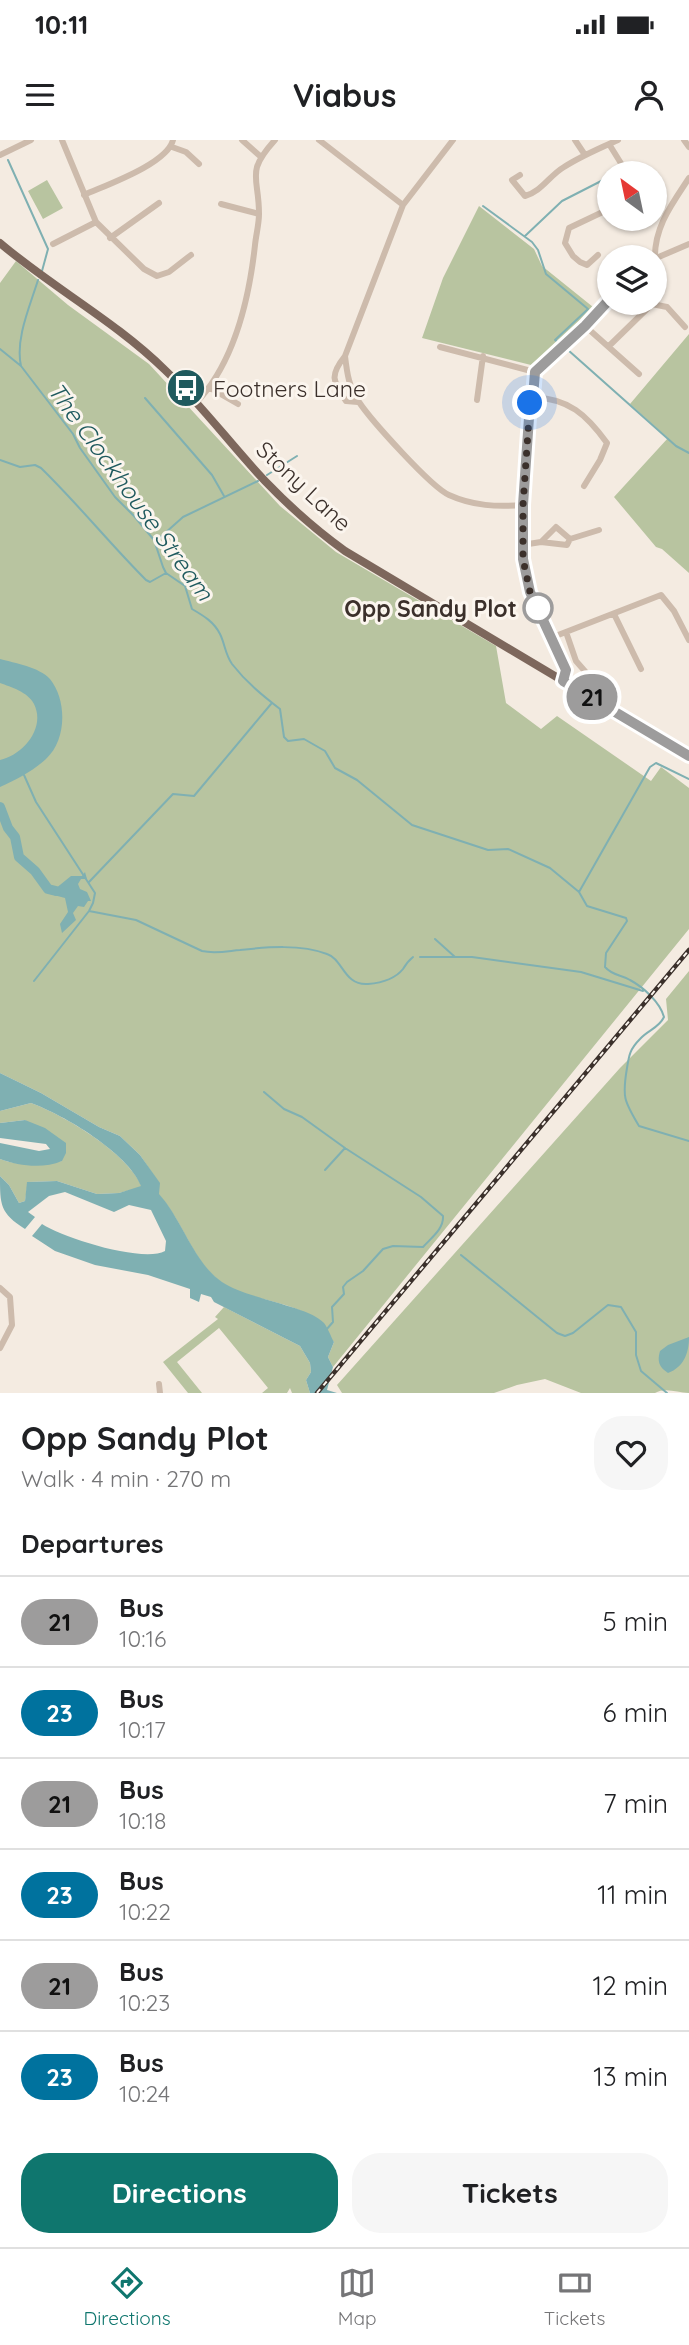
<!DOCTYPE html>
<meta charset="utf-8">
<style>
body{margin:0;font-family:Quicksand,sans-serif;background:#f6f6f6;color:#202124;height:100vh;display:flex;flex-direction:column;font-size:26px;white-space:nowrap}
*{box-sizing:border-box;margin:0}
p{font-size:23px;color:#757577}
.icon{flex:none;width:38px;height:38px;fill:none;stroke:currentColor;stroke-width:2;stroke-linecap:round;stroke-linejoin:round}
.map{position:relative;height:1253px;overflow:hidden}
.drawer{display:flex;flex-direction:column;background:#fff;flex:1}
.drawer>*{flex:none}
.badge{padding:0 14px;border-radius:23px;font-size:24px;line-height:46px}
.needle{width:46px;rotate:327deg}
.fabs{position:absolute;left:597px;top:21px;display:grid;gap:14px}
.fabs a{display:grid;place-items:center;width:70px;height:70px;border-radius:50%;background:#fff;box-shadow:0 2px 5px #0004;font-size:35px}
.you{position:absolute;width:35px;height:35px;margin:-18px;border:5px solid #fff;border-radius:50%;background:#1a73e8;box-shadow:0 0 0 10px #1a73e833}
.map>.badge{position:absolute;translate:-50% -50%;box-shadow:0 0 0 4px #fff}
h2{padding:0 21px;font-size:26px;line-height:63px}
.round{display:grid;place-items:center;flex:none;width:74px;height:74px;border-radius:28px;background:#f6f6f6}
.overview{display:flex;align-items:center;justify-content:space-between;height:119px;padding:0 21px}
h1{font-size:33px;font-weight:700;line-height:52px}
.action{display:flex;gap:14px;margin-top:auto;padding:14px 21px}
.action a{flex:1;height:80px;border-radius:28px;background:#0f766e;color:#fff;font-size:28px;font-weight:700;line-height:80px;text-align:center}
.action a+a{background:#f6f6f6;color:#202124}
ul{padding:0;list-style:none}
li{display:flex;align-items:center;gap:21px;height:91px;padding:0 21px;border-top:2px solid #e0e0e0}
li div{flex:1}
li b{display:block;font-size:26px}
li em{font-style:normal}
li .badge{min-width:77px;font-weight:700;text-align:center}
.status{display:flex;justify-content:space-between;align-items:center;height:49px;padding:0 35px;background:#fff;direction:ltr}
.status svg{height:19px;fill:currentColor}
header{display:flex;justify-content:space-between;align-items:center;height:91px;padding:0 21px;background:#fff;font-size:32px;font-weight:700}
.tabs{display:flex;justify-content:space-around;align-items:center;height:98px;border-top:2px solid #e0e0e0;background:#fff;font-size:19px;color:#757577}
.tabs a{display:grid;justify-items:center;gap:4px}
.tabs .current{color:#0f766e}
.map>svg:first-child{display:block}
.green{fill:#b8c4a0}
.water{fill:#7fb0b2}
.lines{fill:none;stroke-linecap:round;stroke-linejoin:round}
.stream{stroke:#7fb0b2;stroke-width:2}
.river{stroke:#7fb0b2;stroke-width:10}
.minor{stroke:#cdbbac;stroke-width:6}
.major{stroke:#7d675c;stroke-width:8}
.rail-casing{stroke:#3b302b;stroke-width:4.5}
.rail{stroke:#fbf5ee;stroke-width:2;stroke-dasharray:5;stroke-linecap:butt}
.line-casing{stroke:#fff;stroke-width:16}
.line{stroke:#9d9c9c;stroke-width:10}
.walk{stroke:#3b302b;stroke-width:7;stroke-dasharray:0 12.6}
.stop-dot{fill:#fff;stroke:#9d9c9c;stroke-width:3.5}
.labels{text-anchor:middle;dominant-baseline:central;stroke-width:6;stroke-linejoin:round;paint-order:stroke}
.poi-label{font-size:23px;fill:#3b302b;stroke:#fbf5ee;text-anchor:start}
.street-label{font-size:23px;fill:#3b302b;stroke:#fbf5ee}
.stop-label{font-size:23px;font-weight:bold;fill:#3b302b;stroke:#fbf5ee;text-anchor:end}
.water-label{font-size:24px;font-style:italic;fill:#1f5a5e;stroke:#fbf5ee}
</style>
<div class="status"><b>10:11</b><svg viewBox="0 0 49 12"><path d="M0 12V9h3v3zM5 12V6h3v6zM10 12V3h3v9zM15 12V0h3v12zM26 1h20v11H26zM47 4h2v5h-2z"/></svg></div>
<header><svg class="icon" aria-label="menu" viewBox="0 0 24 24"><path d="M4 6h16M4 12h16M4 18h16"/></svg>Viabus<svg class="icon" aria-label="person" viewBox="0 0 24 24"><circle cx="12" cy="8" r="4"/><path d="M4 21q1-7 8-7t8 7"/></svg></header>
<div class="map">
<svg width="689" height="1253" viewBox="0 0 689 1253">
<rect width="100%" height="100%" fill="#f4ebe1"/>
<path class="green" d="M47 40 63 68 43 79 28 51Z
M479 66 534 109 542 126 593 167 573 189 531 225 422 198 443 138Z
M16 121 68 165 149 224 280 366 336 412 496 506 506 563 541 589 557 576 651 641 661 627 689 648V789L333 1227 328 1217 334 1202C325 1193 314 1177 303 1172 277 1159 245 1159 221 1142 192 1121 183 1080 158 1054L159 1043 140 1015 120 996 99 987 41 953 0 933V143Z
M689 194V433L662 409 656 407 614 357 668 298 630 264Z
M689 831V1253C677 1253 666 1247 655 1253H581L545 1239 517 1245 494 1253H342L337 1245 620 928 668 880 666 859Z
M31 963C64 975 128 1013 142 1047L119 1053 97 1054 57 1041 28 1042 25 1061 19 1063 9 1045 0 1036V1019C21 1027 40 1024 62 1021L25 980 0 983V971Z
M224 1167 300 1206 310 1223 311 1232 306 1240 310 1253H292L290 1248 287 1253H262L268 1248 219 1188 177 1222 202 1253H188L163 1222 218 1179 215 1177Z"/>
<path class="water" d="M0 519C15 523 39 527 50 539 67 560 67 600 46 619 33 631 16 640 0 647V620C23 615 46 588 34 564 28 552 11 547 0 543Z
M85 732 87 739H81L78 744 80 749 87 752 91 761H88L84 767 78 766 73 773 76 780 62 793 60 784 68 772 65 758 50 754 44 746 47 745 55 749 71 736H82Z
M0 933 41 953 99 987 120 996 140 1015 160 1043 159 1054C182 1079 194 1123 222 1142 247 1159 309 1166 324 1183 328 1188 331 1197 334 1202L328 1217 333 1227 327 1250 337 1253H310L306 1240 311 1232 310 1223 300 1206 214 1162 211 1157 201 1154 199 1162 190 1158V1149L148 1135 95 1125 55 1111 32 1096 42 1084C63 1098 143 1123 165 1111L166 1101 151 1070 129 1065 114 1072 65 1052 49 1056 28 1072 35 1077 25 1089C0 1073 0 1065 0 1036L9 1045 19 1063 25 1061 27 1042 57 1041 97 1054 119 1053 141 1046C128 1013 64 975 31 963L0 971Z
M25 980 45 988 66 1003V1013L62 1021C43 1029 19 1026 0 1019V1003L39 1011 50 1009 46 1004 0 998V983Z
M689 1197C689 1213 684 1227 668 1233 659 1227 657 1222 660 1211L668 1205Z"/>
<g class="lines">
<path class="stream" d="M8 20 48 109 42 131
M630 28 635 25
M619 33 622 32
M483 66 532 102 538 110 546 134 588 169 555 200 559 203
M525 96 562 61 609 37
M38 140C30 166 15 199 21 226L73 294 80 308 115 357 134 376 154 400 163 427 166 433 185 446 192 469C204 476 214 482 220 494 225 504 225 514 232 524 246 542 262 555 280 569L284 597 288 601 304 599 325 611 335 628 357 640 412 685 488 710 508 709 550 728 579 752 587 766 626 778 627 781 606 813 605 827C613 836 620 834 630 840 643 847 660 862 664 877 659 888 648 890 640 899 630 909 629 915 627 928 622 957 624 961 639 986L689 1001
M0 209 21 226
M568 210 676 306 689 313
M145 258 212 335 224 356
M0 320 20 327 35 325 41 328C78 364 110 404 146 440L150 442 166 433
M267 335 297 316
M155 402 183 377 258 341
M24 635 36 662 95 753 93 763 89 771 34 841
M89 742 173 654 194 656 271 564
M579 752 650 627 656 623 689 639
M89 771 136 780 202 811C215 814 228 811 240 810 267 807 301 804 327 814 343 819 344 846 368 844 380 843 395 839 403 829 406 824 408 821 413 817
M435 799 455 817
M420 817H472L581 832 643 851
M264 952 284 969 302 977 345 1008 421 1057 443 1076C444 1089 431 1098 423 1107L393 1106 383 1109 363 1131 347 1142 343 1147 344 1154 332 1167 333 1182 326 1190
M325 1030 345 1008
M461 1115 557 1193 565 1196 573 1193 608 1165 621 1167 636 1192V1215L641 1231 667 1253"/>
<path class="river" d="M0 667 8 688 15 697 19 717 35 731 48 749 56 751"/>
<path class="minor" d="M62 0 96 82 144 129 157 136 169 132 191 115
M242 0 260 16
M319 0 403 65 453 0
M575 0 585 15
M684 0 689 7
M609 4 627 33
M172 7 186 12 199 24
M0 15 31 0
M520 35 512 40 525 56C541 52 550 35 564 27 581 16 600 8 618 0
M84 55C106 45 167 24 173 0
M221 64 259 74
M403 65 345 216C347 233 349 248 359 262 371 280 431 347 449 355 473 366 497 367 523 365
M110 98 159 63
M53 104 96 82
M598 115 587 125 580 122 573 116 565 103 569 88 609 69
M654 119 689 104
M655 119C654 87 672 64 689 38
M585 186 639 234
M609 206 652 164 667 167 685 187
M440 207 535 232
M345 216C329 236 333 241 346 261L358 262
M210 248 238 264
M533 257C569 259 586 274 607 303L600 320 584 346
M477 260 483 216
M196 263C235 222 249 160 255 105 256 95 259 84 259 74 259 36 245 33 275 0
M570 399 599 390
M522 405 541 402 567 405 570 399 556 387 541 402
M614 474 641 529
M566 492 576 521 590 537
M553 497 661 455 674 471 689 500
M563 541 566 530 553 497 530 452 523 419V365L530 263 533 257 535 232 585 186 609 160
M0 1148 10 1157 12 1185 0 1208
M159 1244 160 1253"/>
<path class="major" d="M0 103C53 148 115 181 165 230 201 264 231 305 265 341 290 367 316 390 345 411L689 616"/>
<g class="rail-casing">
<path id="rail" d="M317 1253 689 810"/>
</g>
<use href="#rail" class="rail"/>
</g>
<g class="lines">
<g class="line-casing">
<path id="line" d="M609 160 585 186 535 232 533 257 530 263 523 365V419L530 452 566 530 563 541 689 616"/>
</g>
<use href="#line" class="line"/>
<path class="walk" d="M530 263 523 365V419L530 452 542 477 538 468"/>
</g>
<defs>
<g id="bus-disc" transform="scale(2.0125)"><circle r="9.5" fill="#1f5a5e" stroke="#fbf5ee"/><path d="M-5-6H5V4H4V6H2V4H-2V6H-4V4H-5ZM-3.5-4V0h7V-4ZM-3.5 1.2v1.5H-2V1.2ZM2 1.2v1.5H3.5V1.2Z" fill="#fff"/></g>
</defs>
<g fill-rule="evenodd">
<use href="#bus-disc" x="186" y="248"/>
</g>
<circle class="stop-dot" cx="538" cy="468" r="14"/>
<g class="labels">
<g class="poi-label">
<text x="213" y="248">Footners Lane</text>
</g>
<g class="street-label">
<text transform="translate(304 346) rotate(43)">Stony Lane</text>
</g>
<g class="stop-label">
<text x="517" y="468">Opp Sandy Plot</text>
</g>
<g class="water-label">
<text transform="translate(131 351) rotate(54)">The Clockhouse Stream</text>
</g>
</g>
</svg>
<div class="fabs">
<a><svg class="needle" viewBox="-14 -14 28 28"><path d="M0-13l5 13h-10z" fill="#e53935"/><path d="M0 13l5-13h-10z" fill="#757577"/></svg></a>
<a><svg class="icon" aria-label="layers" viewBox="0 0 24 24"><path d="M12 4l9 5-9 5-9-5zM3 14l9 5 9-5"/></svg></a>
</div>
<div class="you" style="left:530px;top:263px"></div>
<b class="badge" style="left:592px;top:557px;background:#9d9c9c;color:#111">21</b>
</div>
<section class="drawer">
<div class="overview"><div><h1>Opp Sandy Plot</h1><p>Walk · 4 min · 270 m</p></div><a class="round"><svg class="icon" aria-label="heart" viewBox="0 0 24 24"><path d="M12 20l-8-8c-3-5 5-10 8-4 3-6 11-1 8 4z"/></svg></a></div>
<h2>Departures</h2>
<ul>
<li><span class="badge" style="background:#9d9c9c;color:#111">21</span><div><b>Bus</b><p>10:16</p></div><em>5 min</em></li>
<li><span class="badge" style="background:#00729e;color:#fff">23</span><div><b>Bus</b><p>10:17</p></div><em>6 min</em></li>
<li><span class="badge" style="background:#9d9c9c;color:#111">21</span><div><b>Bus</b><p>10:18</p></div><em>7 min</em></li>
<li><span class="badge" style="background:#00729e;color:#fff">23</span><div><b>Bus</b><p>10:22</p></div><em>11 min</em></li>
<li><span class="badge" style="background:#9d9c9c;color:#111">21</span><div><b>Bus</b><p>10:23</p></div><em>12 min</em></li>
<li><span class="badge" style="background:#00729e;color:#fff">23</span><div><b>Bus</b><p>10:24</p></div><em>13 min</em></li>
</ul>
<div class="action"><a>Directions</a><a>Tickets</a></div>
</section>
<nav class="tabs">
<a class="current"><svg class="icon" aria-label="directions" viewBox="0 0 24 24"><path d="M12 3l9 9-9 9-9-9zM9 14v-3h6M13 9l2 2-2 2"/></svg>Directions</a>
<a><svg class="icon" aria-label="map" viewBox="0 0 24 24"><path d="M3 6l6-2 6 2 6-2v14l-6 2-6-2-6 2zM9 4v14M15 6v14"/></svg>Map</a>
<a><svg class="icon" aria-label="tickets" viewBox="0 0 24 24"><path d="M3 7h18v10H3zM15 7v10"/></svg>Tickets</a>
</nav>
